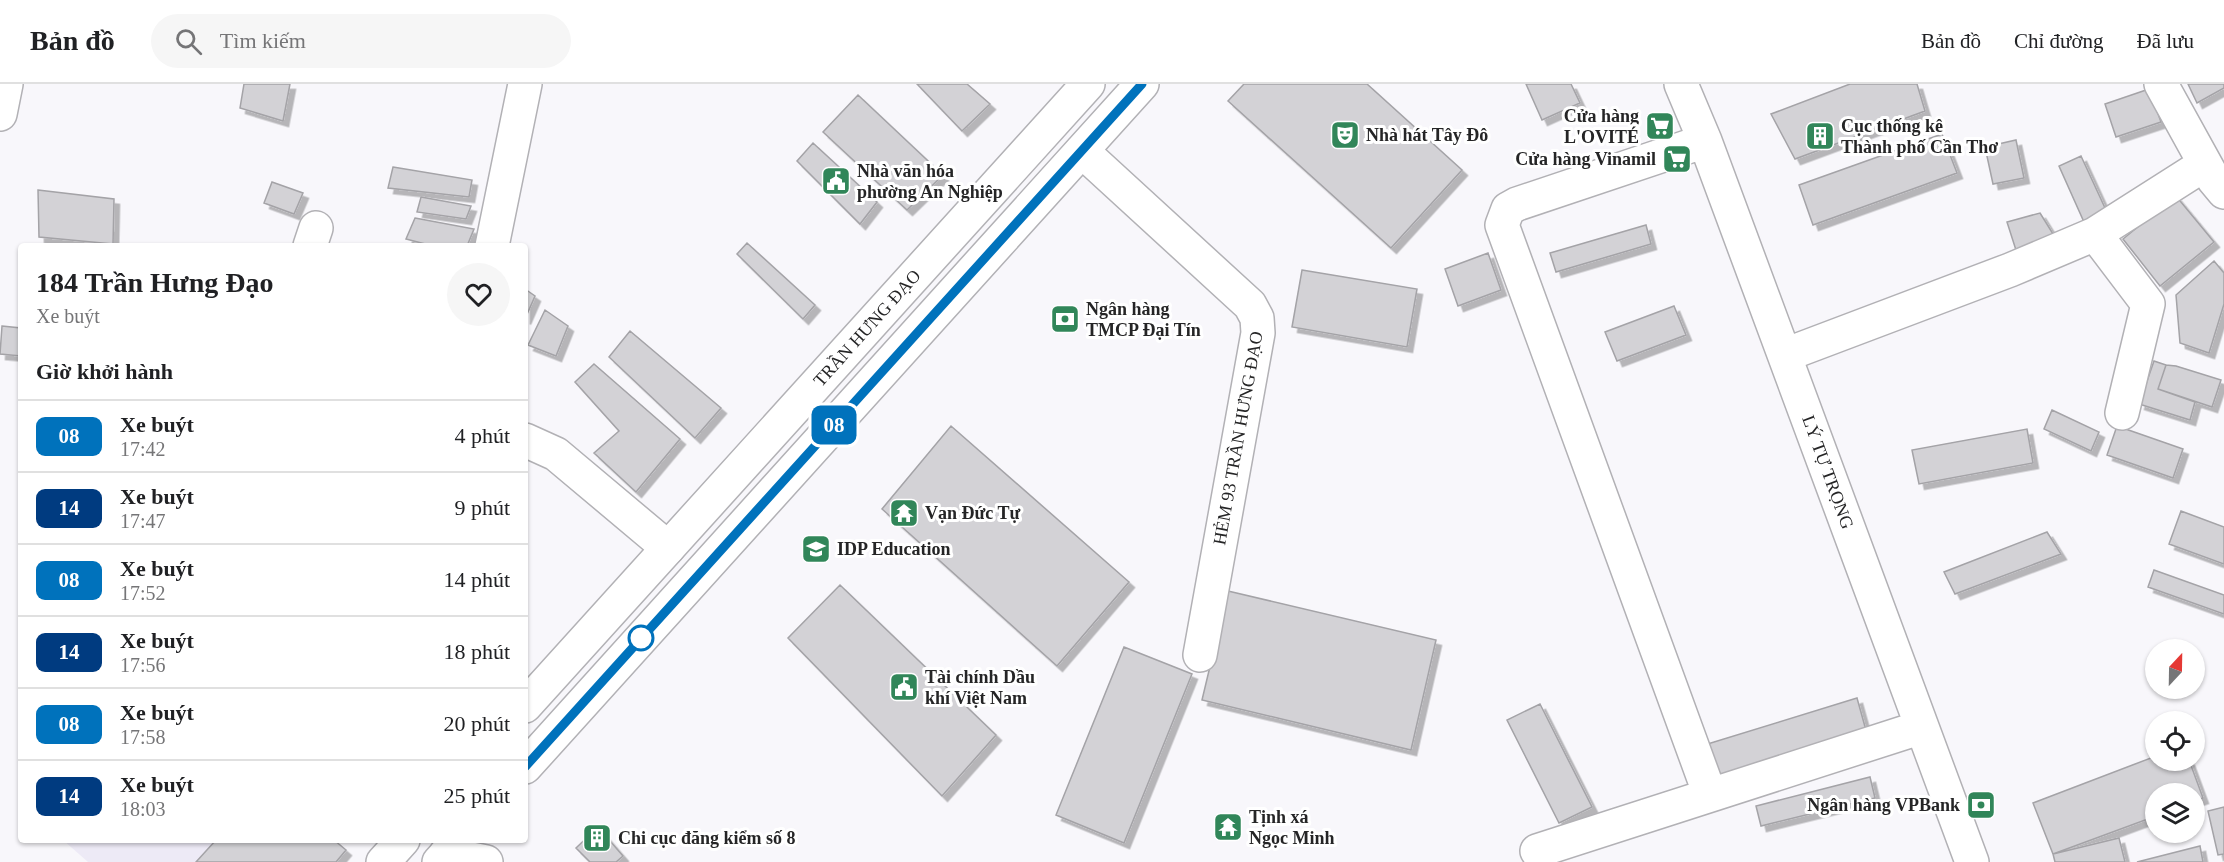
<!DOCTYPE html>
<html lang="vi">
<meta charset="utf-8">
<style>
body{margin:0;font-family:"Times New Roman",serif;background:#f6f6f6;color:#202124;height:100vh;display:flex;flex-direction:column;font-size:22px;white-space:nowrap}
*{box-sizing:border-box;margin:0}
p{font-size:20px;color:#757577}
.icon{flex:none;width:33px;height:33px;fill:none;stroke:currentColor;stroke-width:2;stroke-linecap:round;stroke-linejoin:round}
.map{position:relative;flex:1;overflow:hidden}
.sheet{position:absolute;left:18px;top:159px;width:510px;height:600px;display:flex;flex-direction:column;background:#fff;border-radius:6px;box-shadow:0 2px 4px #0004}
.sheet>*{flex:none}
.badge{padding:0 12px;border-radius:9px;font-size:21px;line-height:39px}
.needle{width:39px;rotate:22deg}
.tools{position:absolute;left:2145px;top:555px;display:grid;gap:12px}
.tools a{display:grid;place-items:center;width:60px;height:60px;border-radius:50%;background:#fff;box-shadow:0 2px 4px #0004;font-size:30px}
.map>.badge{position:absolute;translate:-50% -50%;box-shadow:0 0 0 3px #fff}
h2{padding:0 18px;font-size:22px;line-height:54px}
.round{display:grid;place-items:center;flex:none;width:63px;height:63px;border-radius:32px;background:#f6f6f6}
.headline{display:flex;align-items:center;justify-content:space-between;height:102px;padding:0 18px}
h1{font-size:28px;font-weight:800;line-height:45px}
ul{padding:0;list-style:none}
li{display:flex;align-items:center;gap:18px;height:72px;padding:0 18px;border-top:2px solid #e0e0e0}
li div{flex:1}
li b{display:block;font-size:22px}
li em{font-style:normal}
li .badge{min-width:66px;font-weight:700;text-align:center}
header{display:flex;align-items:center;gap:36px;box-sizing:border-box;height:84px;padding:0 30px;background:#fff;border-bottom:2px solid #e0e0e0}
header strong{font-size:28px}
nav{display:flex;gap:33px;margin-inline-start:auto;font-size:21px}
.search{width:420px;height:54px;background:#f6f6f6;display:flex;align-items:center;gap:15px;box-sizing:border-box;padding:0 21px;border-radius:33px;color:#757577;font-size:22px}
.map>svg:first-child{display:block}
.built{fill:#edeaf6}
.building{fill:#d3d2d6;stroke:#a4a3a7;stroke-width:1.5;filter:url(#shadow)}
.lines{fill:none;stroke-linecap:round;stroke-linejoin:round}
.minor-casing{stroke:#b2b1b5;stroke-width:36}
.highway-casing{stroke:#b2b1b5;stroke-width:36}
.minor{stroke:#fff;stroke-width:33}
.highway{stroke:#fff;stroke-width:33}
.line-casing{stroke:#fff;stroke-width:14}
.line{stroke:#0072bc;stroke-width:9}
.stop-dot{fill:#fff;stroke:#0072bc;stroke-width:3}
.labels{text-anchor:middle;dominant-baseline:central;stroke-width:6;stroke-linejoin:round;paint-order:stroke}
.poi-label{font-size:18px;font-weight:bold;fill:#252526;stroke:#fff;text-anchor:start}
.street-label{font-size:18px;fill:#252526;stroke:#fff}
</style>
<header>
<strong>Bản đồ</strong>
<div class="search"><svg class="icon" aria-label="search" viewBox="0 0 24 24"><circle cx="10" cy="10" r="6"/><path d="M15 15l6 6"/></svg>Tìm kiếm</div>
<nav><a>Bản đồ</a><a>Chỉ đường</a><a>Đã lưu</a></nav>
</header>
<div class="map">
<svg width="2224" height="778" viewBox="0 0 2224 778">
<defs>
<filter id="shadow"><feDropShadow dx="5.5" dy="5.5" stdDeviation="0" flood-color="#0004"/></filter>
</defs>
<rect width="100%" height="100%" fill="#f8f7fb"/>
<path class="built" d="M63 756H334L346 766 336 778H88Z"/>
<path class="building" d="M244 0H290L283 37 240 24Z
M917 0H967L990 20 962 47Z
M1244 0H1367L1462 86 1391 164 1228 17Z
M1526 0H1571L1580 19 1542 36Z
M1850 0H1917L1925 27 1795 75 1771 30Z
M2188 0H2224V4L2197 19Z
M2149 5 2161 38 2116 53 2105 20Z
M858 11 943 91 907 126 823 48Z
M1942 50 1957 89 1813 141 1799 101Z
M2016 56 2024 94 1993 100 1985 63Z
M813 59 877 118 860 140 797 77Z
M2081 72 2111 137 2088 147 2059 82Z
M393 83 472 96 469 113 388 104Z
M272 98 303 109 294 130 264 119Z
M38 106 114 115 113 160 39 153Z
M2176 112 2214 158 2160 202 2123 155Z
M421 113 471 122 466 135 417 128Z
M2040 129 2063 166 2023 188 2007 138Z
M415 134 474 145 467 162H433L406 155Z
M1646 141 1651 160 1556 188 1550 169Z
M747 159 815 221 803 235 737 170Z
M1488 169 1501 206 1458 222 1445 185Z
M2214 177 2224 189V220L2209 269 2180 259 2176 211Z
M1302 186 1417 205 1407 263 1292 243Z
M525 205 535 212 525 235Z
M1674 222 1686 251 1617 277 1605 248Z
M545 226 568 242 556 272 528 261Z
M2 242 21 244V272L0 270Z
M630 247 721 324 695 354 609 273Z
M2154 277 2166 281 2158 305 2195 318 2190 336 2139 320Z
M594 280 680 355 636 408 594 369 619 347 575 298Z
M2166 281 2176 282 2221 296 2212 323 2158 305Z
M2052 326 2099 348 2091 367 2044 345Z
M951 342 1129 498 1057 582 882 425Z
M2117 342 2183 365 2173 394 2107 371Z
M2027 345 2033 379 1919 400 1912 366Z
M2181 427 2224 443V480L2169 460Z
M2047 448 2061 470 1955 510 1944 488Z
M2154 486 2224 511V530L2148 503Z
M840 501 996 651 942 712 788 554Z
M1228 507 1436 556 1411 666 1202 616Z
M1124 563 1192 590 1124 759 1056 731Z
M1857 614 1867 650 1714 702 1701 662Z
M1540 620 1592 723 1559 739 1507 636Z
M2156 672V676H2189L2203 714 2194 717V710H2156V732L2053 770 2033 719Z
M1870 693 1875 714 1761 742 1756 722Z
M2224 723V770L2218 771 2208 727Z
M598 743 623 772 616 778H590L576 764Z
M2119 754 2125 778H2055L2053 770Z
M216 756H334L346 766 336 778H196Z
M2200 762 2203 778H2137Z"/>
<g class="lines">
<g class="minor-casing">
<path id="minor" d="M1681 0 1705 57 1972 778
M2161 0 2214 96 2224 108
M0 30 6 0
M1705 57 1517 120 1508 125 1502 141 1710 711
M1082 67 1250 221 1257 234 1258 249 1200 571
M2095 150 2148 220 2122 329
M310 162 316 144
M492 162 525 0
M1785 271 2010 186 2095 150 2205 80
M525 356 556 370 668 464
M1537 767 1922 643
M446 770 486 778"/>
</g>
<g class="highway-casing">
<path id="highway" d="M525 622 1088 0
M525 683 1142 0
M383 778 403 756
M439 778 459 756"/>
</g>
<use href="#minor" class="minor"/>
<use href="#highway" class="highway"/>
</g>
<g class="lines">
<g class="line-casing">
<path id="line" d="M525 683 1142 0"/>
</g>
<use href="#line" class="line"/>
</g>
<defs>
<g id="supermarket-square" transform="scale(1.5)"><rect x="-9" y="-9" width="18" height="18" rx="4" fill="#318659" stroke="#fff"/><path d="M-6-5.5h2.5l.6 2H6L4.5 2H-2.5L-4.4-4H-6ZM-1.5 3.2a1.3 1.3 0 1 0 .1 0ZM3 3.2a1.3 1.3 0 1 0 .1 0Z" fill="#fff"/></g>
<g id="theatre-square" transform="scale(1.5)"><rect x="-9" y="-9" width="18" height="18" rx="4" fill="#318659" stroke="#fff"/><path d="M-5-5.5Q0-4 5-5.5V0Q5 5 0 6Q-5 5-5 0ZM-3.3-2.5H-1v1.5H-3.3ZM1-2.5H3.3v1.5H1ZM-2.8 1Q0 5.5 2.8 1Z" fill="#fff"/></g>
<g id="building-square" transform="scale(1.5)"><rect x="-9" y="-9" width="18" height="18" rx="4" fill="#318659" stroke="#fff"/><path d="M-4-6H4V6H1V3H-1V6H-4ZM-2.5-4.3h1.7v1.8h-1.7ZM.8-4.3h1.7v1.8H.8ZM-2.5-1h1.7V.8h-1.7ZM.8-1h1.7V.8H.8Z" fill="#fff"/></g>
<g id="civic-square" transform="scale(1.5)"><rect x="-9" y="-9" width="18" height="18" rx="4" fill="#318659" stroke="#fff"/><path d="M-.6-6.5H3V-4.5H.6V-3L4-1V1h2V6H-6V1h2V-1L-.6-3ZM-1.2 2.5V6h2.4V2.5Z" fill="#fff"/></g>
<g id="bank-square" transform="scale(1.5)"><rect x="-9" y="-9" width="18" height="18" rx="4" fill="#318659" stroke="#fff"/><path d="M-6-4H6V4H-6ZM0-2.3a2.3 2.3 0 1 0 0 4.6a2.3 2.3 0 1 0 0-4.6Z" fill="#fff"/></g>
<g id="temple-square" transform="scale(1.5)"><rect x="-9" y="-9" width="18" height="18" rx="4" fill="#318659" stroke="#fff"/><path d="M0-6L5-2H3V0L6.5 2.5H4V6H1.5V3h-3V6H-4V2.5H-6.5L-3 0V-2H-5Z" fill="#fff"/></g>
<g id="school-square" transform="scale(1.5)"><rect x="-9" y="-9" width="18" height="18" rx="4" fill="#318659" stroke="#fff"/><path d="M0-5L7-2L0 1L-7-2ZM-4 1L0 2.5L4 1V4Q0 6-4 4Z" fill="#fff"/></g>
</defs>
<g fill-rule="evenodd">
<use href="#supermarket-square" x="1660" y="42"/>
<use href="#theatre-square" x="1345" y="51"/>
<use href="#building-square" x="1820" y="52"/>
<use href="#supermarket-square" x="1677" y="75"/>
<use href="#civic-square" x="836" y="97"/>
<use href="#bank-square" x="1065" y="235"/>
<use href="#temple-square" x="904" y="429"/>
<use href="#school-square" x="816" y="465"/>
<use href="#civic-square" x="904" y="603"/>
<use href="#bank-square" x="1981" y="721"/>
<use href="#temple-square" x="1228" y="743"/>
<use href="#building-square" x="597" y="754"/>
</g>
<circle class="stop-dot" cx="641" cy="554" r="12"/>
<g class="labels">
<g class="poi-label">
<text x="1639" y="32" text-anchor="end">Cửa hàng<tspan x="1639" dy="21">L'OVITÉ</tspan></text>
<text x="1841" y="42">Cục thống kê<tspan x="1841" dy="21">Thành phố Cần Thơ</tspan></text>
<text x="1366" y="51">Nhà hát Tây Đô</text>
<text x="1656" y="75" text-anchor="end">Cửa hàng Vinamil</text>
<text x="857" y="87">Nhà văn hóa<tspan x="857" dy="21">phường An Nghiệp</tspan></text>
<text x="1086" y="225">Ngân hàng<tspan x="1086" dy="21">TMCP Đại Tín</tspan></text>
<text x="925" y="429">Vạn Đức Tự</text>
<text x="837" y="465">IDP Education</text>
<text x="925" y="593">Tài chính Dầu<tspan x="925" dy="21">khí Việt Nam</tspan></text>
<text x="1960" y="721" text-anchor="end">Ngân hàng VPBank</text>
<text x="1249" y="733">Tịnh xá<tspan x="1249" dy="21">Ngọc Minh</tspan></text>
<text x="618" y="754">Chi cục đăng kiểm số 8</text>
</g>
<g class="street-label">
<text transform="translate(867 244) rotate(-48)">TRẦN HƯNG ĐẠO</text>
<text transform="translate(1238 354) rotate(-80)">HẺM 93 TRẦN HƯNG ĐẠO</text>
<text transform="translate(1828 388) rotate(70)">LÝ TỰ TRỌNG</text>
</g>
</g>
</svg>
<div class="tools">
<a><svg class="needle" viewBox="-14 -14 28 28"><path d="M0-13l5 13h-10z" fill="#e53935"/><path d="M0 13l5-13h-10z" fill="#757577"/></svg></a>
<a><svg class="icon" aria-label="locate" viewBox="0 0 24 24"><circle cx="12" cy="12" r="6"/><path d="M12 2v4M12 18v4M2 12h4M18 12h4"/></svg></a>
<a><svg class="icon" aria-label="layers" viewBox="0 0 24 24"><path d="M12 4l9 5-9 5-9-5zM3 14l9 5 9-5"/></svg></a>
</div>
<b class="badge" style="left:834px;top:341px;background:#0072bc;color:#fff">08</b>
<section class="sheet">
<div class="headline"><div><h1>184 Trần Hưng Đạo</h1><p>Xe buýt</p></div><a class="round"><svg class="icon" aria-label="heart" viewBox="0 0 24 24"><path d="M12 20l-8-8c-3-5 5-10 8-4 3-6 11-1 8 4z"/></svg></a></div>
<h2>Giờ khởi hành</h2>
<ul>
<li><span class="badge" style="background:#0072bc;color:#fff">08</span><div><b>Xe buýt</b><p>17:42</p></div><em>4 phút</em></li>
<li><span class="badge" style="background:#003b80;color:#fff">14</span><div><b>Xe buýt</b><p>17:47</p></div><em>9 phút</em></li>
<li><span class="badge" style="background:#0072bc;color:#fff">08</span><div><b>Xe buýt</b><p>17:52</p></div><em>14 phút</em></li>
<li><span class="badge" style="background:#003b80;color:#fff">14</span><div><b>Xe buýt</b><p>17:56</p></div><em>18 phút</em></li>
<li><span class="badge" style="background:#0072bc;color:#fff">08</span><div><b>Xe buýt</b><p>17:58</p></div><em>20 phút</em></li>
<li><span class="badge" style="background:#003b80;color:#fff">14</span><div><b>Xe buýt</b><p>18:03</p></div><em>25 phút</em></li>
</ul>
</section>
</div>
